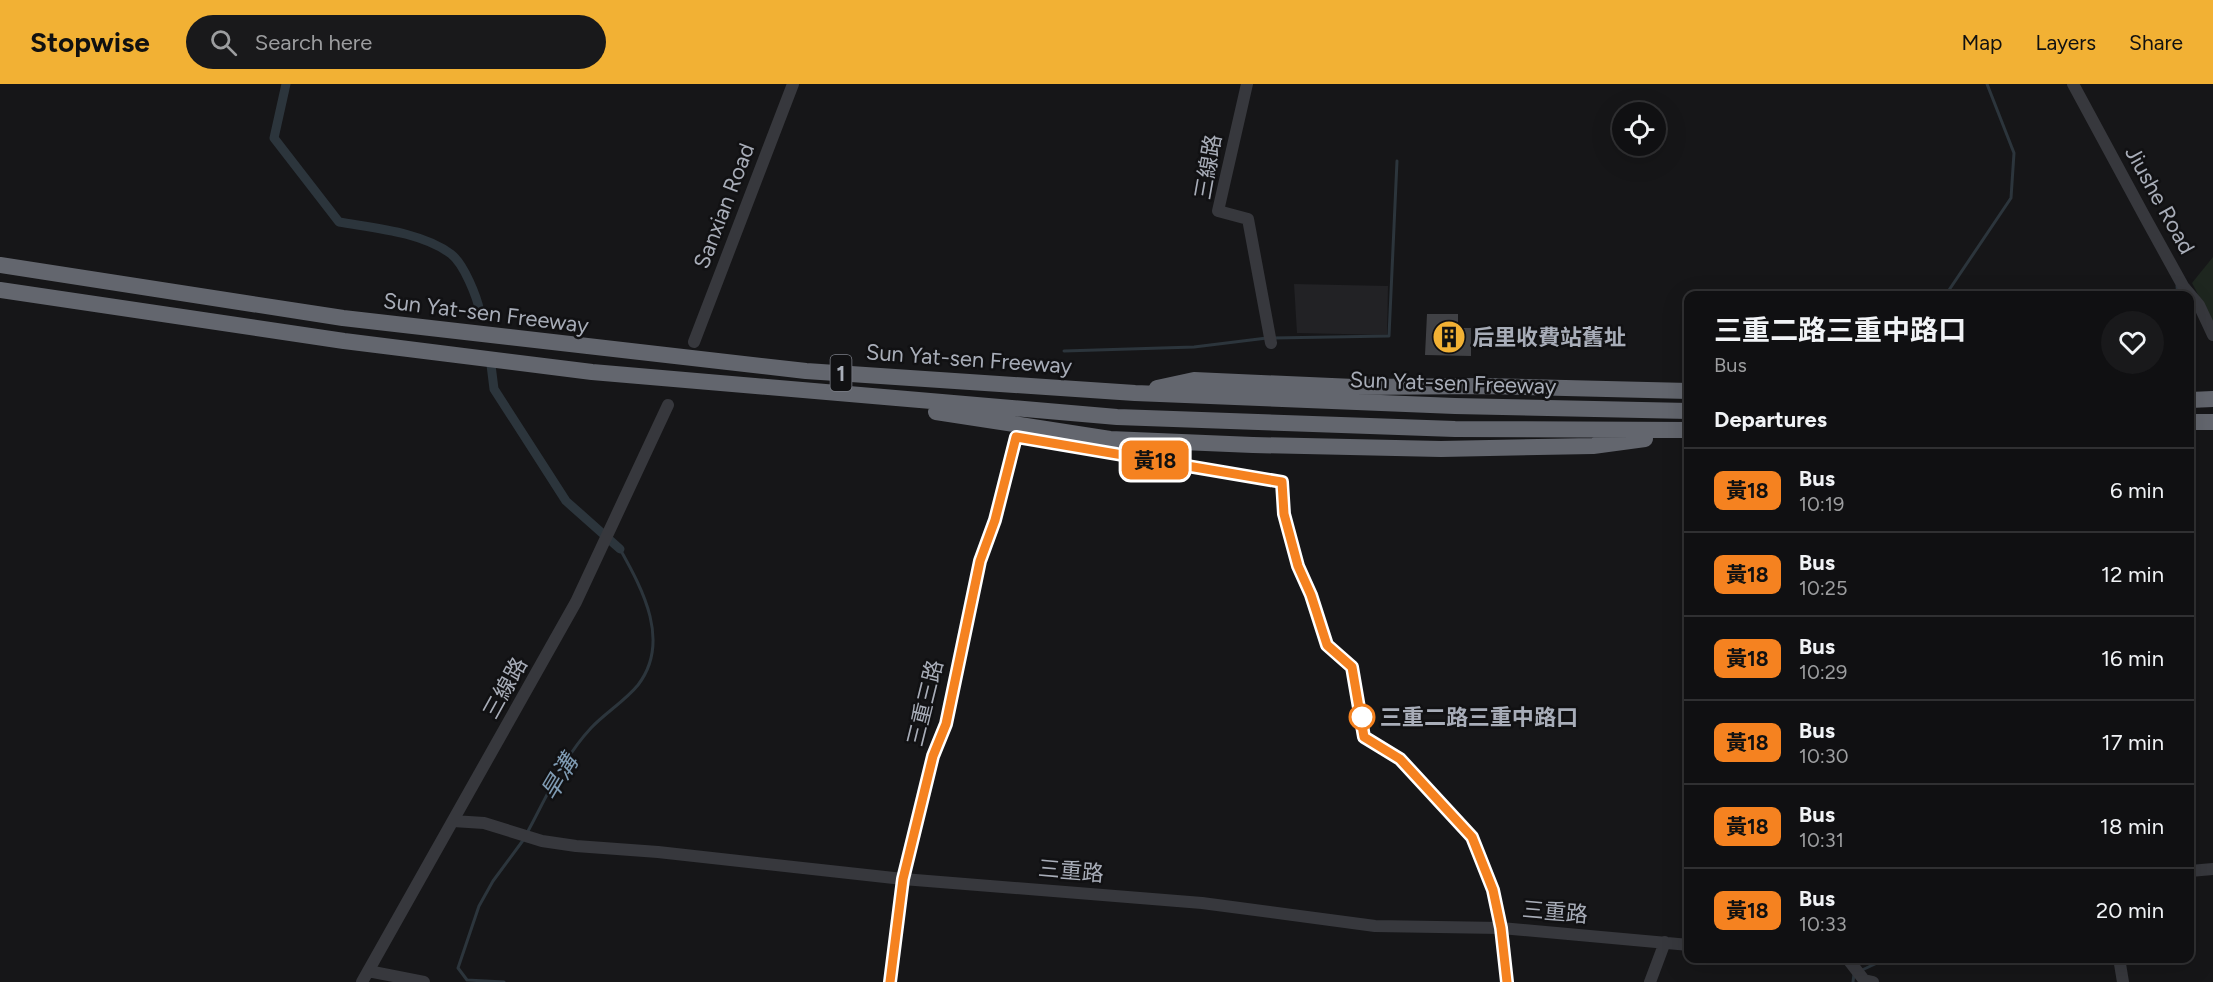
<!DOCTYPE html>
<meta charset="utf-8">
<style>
body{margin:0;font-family:Figtree,"Noto Sans TC",sans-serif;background:#19191b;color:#f1f3f6;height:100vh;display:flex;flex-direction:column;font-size:22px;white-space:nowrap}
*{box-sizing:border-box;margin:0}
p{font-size:20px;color:#9c9d9f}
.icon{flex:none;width:33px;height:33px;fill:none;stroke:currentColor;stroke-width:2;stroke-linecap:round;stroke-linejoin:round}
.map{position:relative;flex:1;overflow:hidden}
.sheet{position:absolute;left:1684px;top:207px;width:510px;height:672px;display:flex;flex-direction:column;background:#101012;border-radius:12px;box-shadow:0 6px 24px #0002,0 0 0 2px #303032}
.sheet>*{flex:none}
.badge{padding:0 12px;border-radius:9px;font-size:21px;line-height:39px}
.buttons{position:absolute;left:1612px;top:18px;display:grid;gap:12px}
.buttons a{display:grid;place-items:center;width:54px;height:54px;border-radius:50%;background:#101012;box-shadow:0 6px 24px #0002,0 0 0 2px #303032;font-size:30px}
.map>.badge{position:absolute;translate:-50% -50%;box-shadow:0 0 0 3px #fff}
h2{padding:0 30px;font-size:22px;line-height:54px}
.round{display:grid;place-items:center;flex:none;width:63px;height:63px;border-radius:32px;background:#19191b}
.head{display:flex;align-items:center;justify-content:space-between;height:102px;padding:0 30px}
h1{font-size:28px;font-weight:700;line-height:45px}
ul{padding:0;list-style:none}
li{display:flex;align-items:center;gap:18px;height:84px;padding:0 30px;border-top:2px solid #303032}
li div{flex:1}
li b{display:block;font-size:22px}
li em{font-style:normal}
li .badge{min-width:66px;font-weight:700;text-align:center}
header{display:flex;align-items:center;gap:36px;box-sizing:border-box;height:84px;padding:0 30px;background:#f2b134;color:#111}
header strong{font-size:28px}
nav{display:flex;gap:33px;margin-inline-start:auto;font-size:21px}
.search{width:420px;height:54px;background:#19191b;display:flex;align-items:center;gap:15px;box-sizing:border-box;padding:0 21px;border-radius:33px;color:#9c9d9f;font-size:22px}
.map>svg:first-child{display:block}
.built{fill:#222225}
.green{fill:#1e261f}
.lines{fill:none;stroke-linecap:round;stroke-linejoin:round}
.stream{stroke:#2c353c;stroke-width:3}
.canal{stroke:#2c353c;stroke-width:9}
.building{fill:#404145}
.minor{stroke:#37383d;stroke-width:12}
.highway{stroke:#63666e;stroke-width:16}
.line-casing{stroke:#fff;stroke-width:14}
.line{stroke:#f58220;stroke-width:9}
.stop-dot{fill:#fff;stroke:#f58220;stroke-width:3}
.labels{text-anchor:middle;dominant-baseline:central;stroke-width:5;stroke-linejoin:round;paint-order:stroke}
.shield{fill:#111113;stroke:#7b7e86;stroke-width:1.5}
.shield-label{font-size:21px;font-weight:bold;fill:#a8adb8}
.street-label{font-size:22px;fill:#a8adb8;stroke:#111113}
.poi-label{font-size:22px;font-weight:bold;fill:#a8adb8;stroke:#111113;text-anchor:start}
.stop-label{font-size:22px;font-weight:bold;fill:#a8adb8;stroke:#111113;text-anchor:start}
.water-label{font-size:24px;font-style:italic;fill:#7f9bb3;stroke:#111113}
</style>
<header>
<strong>Stopwise</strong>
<div class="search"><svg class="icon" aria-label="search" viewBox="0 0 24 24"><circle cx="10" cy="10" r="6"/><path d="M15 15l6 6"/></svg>Search here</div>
<nav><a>Map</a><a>Layers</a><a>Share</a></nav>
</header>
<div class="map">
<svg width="2213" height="898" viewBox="0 0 2213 898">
<rect width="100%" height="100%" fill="#161618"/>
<path class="built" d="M1294 200 1388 202 1387 251 1297 249Z"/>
<path class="green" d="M2213 173V239L2192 199Z"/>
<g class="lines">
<path class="stream" d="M2177 202 2178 212
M1945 212 2011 114 2014 69 1987 0
M1273 254 1389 252 1397 77
M1064 267 1194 263 1267 254
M527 749C546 714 563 674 591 644 605 629 625 617 638 601 671 558 643 506 620 465
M1862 886 1888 874
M504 898 467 896 458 884 479 822 493 797 524 755
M1853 898 1854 890"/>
<path class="canal" d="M286 0 274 54 339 138C373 144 422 148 451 170 464 180 477 213 480 228
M491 281 494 305 566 417 620 465"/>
</g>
<path class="building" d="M1427 230H1458V244H1471V272L1425 271Z"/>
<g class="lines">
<path class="minor" d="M1247 0 1218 127 1248 135 1271 259
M2073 0 2146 135 2183 202 2199 221 2213 251
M694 258 793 0
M453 737 484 739 542 757 576 762 658 768 903 795 1202 819 1375 842 1501 844 1689 861
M2190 787 2213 785
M1847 874 1864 896 1873 898
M2119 874 2123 898
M368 887 424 898
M362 898 576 518 668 321
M890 898 903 795 933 672 946 640 980 477 995 436 1016 353
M1650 898 1665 858"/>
<path class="highway" d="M0 181 343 234 806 287 1135 309 1455 322 1689 327
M0 206 344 257 592 288 1117 333 1455 345 1689 346
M1157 304 1194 296 1354 303 1486 302 1689 307
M2190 316 2213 315
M936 328 1110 355 1253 361 1441 365 1593 362 1645 355
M2190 338H2213"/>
</g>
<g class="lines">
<g class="line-casing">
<path id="line" d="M890 898 903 795 933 672 946 640 980 477 995 436 1016 353 1282 398 1284 430 1298 482 1311 511 1327 561 1352 583 1364 653 1400 675 1472 753 1493 806 1501 844 1507 898"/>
</g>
<use href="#line" class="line"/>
</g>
<defs>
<g id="building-disc" transform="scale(1.725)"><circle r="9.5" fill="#f2b134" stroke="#111113"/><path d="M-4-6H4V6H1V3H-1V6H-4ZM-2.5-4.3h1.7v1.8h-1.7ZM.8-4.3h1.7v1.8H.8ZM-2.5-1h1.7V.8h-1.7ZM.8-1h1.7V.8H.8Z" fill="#111"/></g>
</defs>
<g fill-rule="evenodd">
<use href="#building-disc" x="1449" y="253"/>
</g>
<circle class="stop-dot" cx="1362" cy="633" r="12"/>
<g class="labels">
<rect class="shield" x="830.5" y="271" width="21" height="36" rx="4.5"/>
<g class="shield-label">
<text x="841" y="289">1</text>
</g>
<g class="street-label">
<text transform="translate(1208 83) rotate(-80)">三線路</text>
<text transform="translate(2160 116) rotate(61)">Jiushe Road</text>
<text transform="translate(724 122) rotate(-69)">Sanxian Road</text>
<text transform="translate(486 229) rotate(7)">Sun Yat-sen Freeway</text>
<text transform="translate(969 275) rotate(4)">Sun Yat-sen Freeway</text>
<text transform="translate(1453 299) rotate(2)">Sun Yat-sen Freeway</text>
<text transform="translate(505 604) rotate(-61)">三線路</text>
<text transform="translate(925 619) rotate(-76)">三重三路</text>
<text transform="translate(1071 787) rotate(5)">三重路</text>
<text transform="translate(1555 828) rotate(5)">三重路</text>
</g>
<g class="poi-label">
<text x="1472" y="253">后里收費站舊址</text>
</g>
<g class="stop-label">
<text x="1380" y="633">三重二路三重中路口</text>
</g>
<g class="water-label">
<text transform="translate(559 693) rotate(-59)">旱溝</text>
</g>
</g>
</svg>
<div class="buttons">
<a><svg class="icon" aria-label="locate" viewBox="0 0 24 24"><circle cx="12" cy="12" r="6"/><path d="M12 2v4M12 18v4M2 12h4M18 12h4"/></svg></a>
</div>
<b class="badge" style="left:1155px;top:376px;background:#f58220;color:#111">黃18</b>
<section class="sheet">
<div class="head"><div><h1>三重二路三重中路口</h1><p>Bus</p></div><a class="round"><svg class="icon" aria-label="heart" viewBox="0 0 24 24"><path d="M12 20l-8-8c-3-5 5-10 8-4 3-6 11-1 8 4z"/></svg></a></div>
<h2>Departures</h2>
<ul>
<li><span class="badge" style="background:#f58220;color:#111">黃18</span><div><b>Bus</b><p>10:19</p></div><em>6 min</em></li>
<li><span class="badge" style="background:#f58220;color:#111">黃18</span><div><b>Bus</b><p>10:25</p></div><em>12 min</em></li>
<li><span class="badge" style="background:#f58220;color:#111">黃18</span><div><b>Bus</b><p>10:29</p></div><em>16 min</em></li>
<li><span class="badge" style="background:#f58220;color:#111">黃18</span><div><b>Bus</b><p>10:30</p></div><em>17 min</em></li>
<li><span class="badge" style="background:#f58220;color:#111">黃18</span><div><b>Bus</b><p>10:31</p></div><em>18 min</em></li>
<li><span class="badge" style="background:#f58220;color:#111">黃18</span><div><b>Bus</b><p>10:33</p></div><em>20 min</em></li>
</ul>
</section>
</div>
